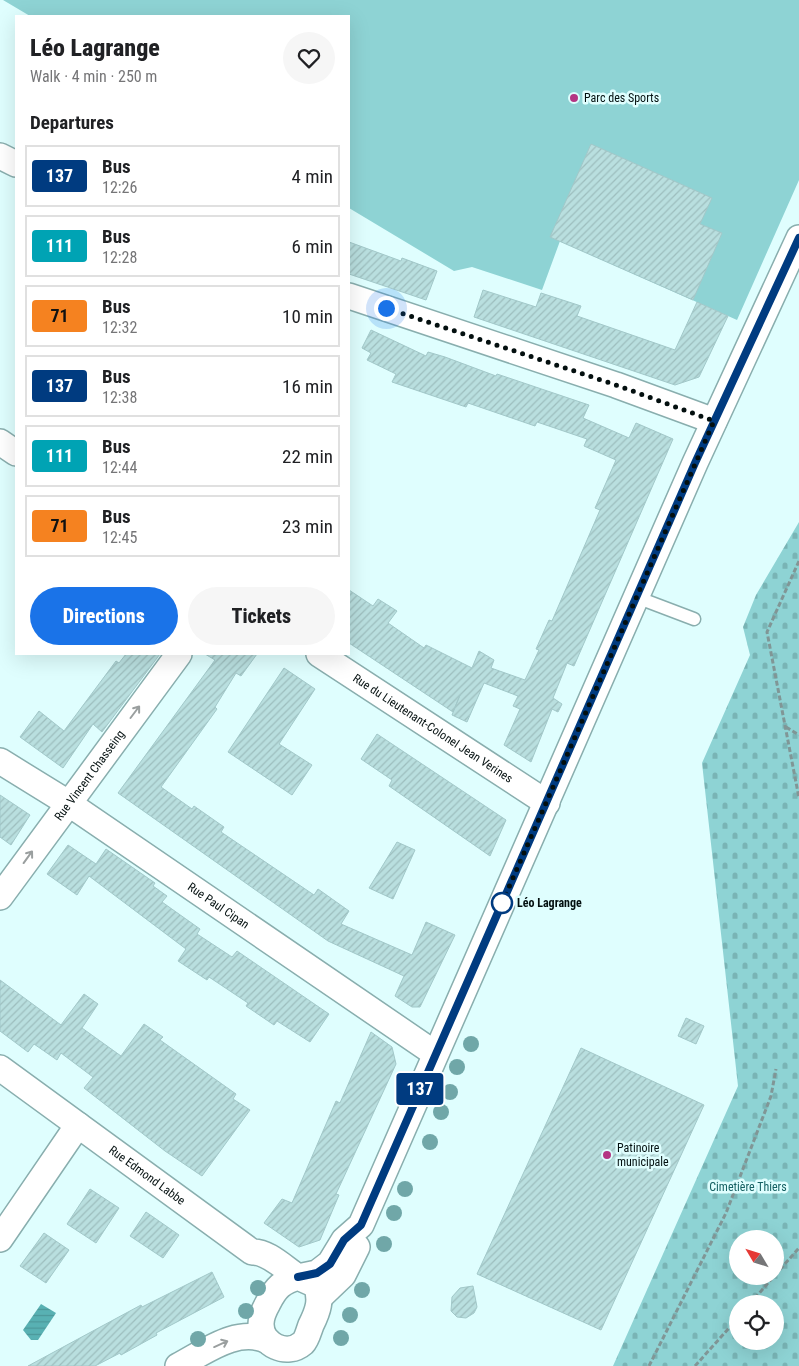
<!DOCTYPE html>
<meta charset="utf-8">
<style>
body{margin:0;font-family:"Roboto Condensed",sans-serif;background:#f6f6f6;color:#202124;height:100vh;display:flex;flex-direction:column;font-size:19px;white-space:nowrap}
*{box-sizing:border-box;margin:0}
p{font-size:16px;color:#757577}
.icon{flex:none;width:28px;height:28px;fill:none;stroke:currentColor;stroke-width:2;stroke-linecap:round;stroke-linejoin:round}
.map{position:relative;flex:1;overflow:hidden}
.drawer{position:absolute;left:15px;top:15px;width:335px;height:640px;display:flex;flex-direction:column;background:#fff;border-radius:0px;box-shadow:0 5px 20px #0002}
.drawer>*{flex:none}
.badge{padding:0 10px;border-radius:4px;font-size:18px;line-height:32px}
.needle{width:32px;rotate:308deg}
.tools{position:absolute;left:729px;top:1230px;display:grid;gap:10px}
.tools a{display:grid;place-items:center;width:55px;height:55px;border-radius:50%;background:#fff;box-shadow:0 5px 20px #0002;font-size:25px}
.you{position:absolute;width:25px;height:25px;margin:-12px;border:4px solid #fff;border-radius:50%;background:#1a73e8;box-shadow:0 0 0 8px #1a73e833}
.map>.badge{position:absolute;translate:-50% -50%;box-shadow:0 0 0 2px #fff}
h2{padding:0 15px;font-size:19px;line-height:45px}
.round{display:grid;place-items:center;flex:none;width:52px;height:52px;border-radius:26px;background:#f6f6f6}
.headline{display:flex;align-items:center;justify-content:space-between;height:85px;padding:0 15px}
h1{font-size:24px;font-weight:800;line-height:38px}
.action{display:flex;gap:10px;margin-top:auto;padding:10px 15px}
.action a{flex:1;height:58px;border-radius:30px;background:#1a73e8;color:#fff;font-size:20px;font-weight:800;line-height:58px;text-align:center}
.action a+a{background:#f6f6f6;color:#202124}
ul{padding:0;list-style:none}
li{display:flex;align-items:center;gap:15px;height:62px;margin:0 10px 8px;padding:0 5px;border:2px solid #e0e0e0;border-radius:0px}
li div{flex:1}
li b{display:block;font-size:19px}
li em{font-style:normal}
li .badge{min-width:55px;font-weight:700;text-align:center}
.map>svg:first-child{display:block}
.cemetery{fill:url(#cemetery-stones);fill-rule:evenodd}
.park{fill:#8ed3d4}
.water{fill:url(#water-rules)}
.building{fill:url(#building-hatch);stroke:#a2c8c9}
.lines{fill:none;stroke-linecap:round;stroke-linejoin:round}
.service-casing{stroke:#89aeae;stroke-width:15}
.minor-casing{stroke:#89aeae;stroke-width:28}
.path{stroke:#809696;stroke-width:3;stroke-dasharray:5 2.5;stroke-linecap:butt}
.service{stroke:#fff;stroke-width:12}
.minor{stroke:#fff;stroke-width:25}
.tree{fill:#70a7a8}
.oneway{stroke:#9a9f9f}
.line-casing{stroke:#fff;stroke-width:11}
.line{stroke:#003b80;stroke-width:8}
.walk{stroke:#030f0f;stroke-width:5;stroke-dasharray:0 9}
.poi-dot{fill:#b43583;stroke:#dffefe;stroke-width:2}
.stop-dot{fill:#fff;stroke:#003b80;stroke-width:2.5}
.labels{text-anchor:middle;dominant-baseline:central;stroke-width:5;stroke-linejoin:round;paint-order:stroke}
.poi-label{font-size:12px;fill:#030f0f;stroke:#dffefe;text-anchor:start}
.street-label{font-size:12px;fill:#030f0f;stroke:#dffefe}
.stop-label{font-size:12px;font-weight:bold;fill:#030f0f;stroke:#dffefe;text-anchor:start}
.park-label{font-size:12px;fill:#156062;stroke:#dffefe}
</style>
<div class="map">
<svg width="799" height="1366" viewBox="0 0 799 1366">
<defs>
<pattern id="cemetery-stones" width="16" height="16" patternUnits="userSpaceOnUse" patternTransform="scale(1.25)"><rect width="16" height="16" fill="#8ed3d4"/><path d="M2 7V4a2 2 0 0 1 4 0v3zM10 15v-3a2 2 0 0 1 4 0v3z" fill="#79b4b5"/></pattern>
<pattern id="water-rules" width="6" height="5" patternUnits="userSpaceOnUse" patternTransform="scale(1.25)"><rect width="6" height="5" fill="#58b1b3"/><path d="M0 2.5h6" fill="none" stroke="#4b9799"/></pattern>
<pattern id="building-hatch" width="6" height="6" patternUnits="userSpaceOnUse" patternTransform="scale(1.25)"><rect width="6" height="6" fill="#b9dfdf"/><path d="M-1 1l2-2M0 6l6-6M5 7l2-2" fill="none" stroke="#9dbebe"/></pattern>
</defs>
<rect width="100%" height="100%" fill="#dffefe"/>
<path class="cemetery" d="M799 522V1366H613L738 1086 702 763 750 655 743 627 756 595ZM738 1239H775V1276H738ZM738 1304H775V1341H738Z"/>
<path class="park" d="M3 0H799V180L737 320 560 241 542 290 472 267 454 271 349 208V16H30Z"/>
<path class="water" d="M41 1304 56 1313 38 1340H31L23 1330Z"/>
<path class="building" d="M591 144 712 198 700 224 722 233 693 300 550 237Z
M349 242 401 261 402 258 437 271 426 300 349 274Z
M483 290 536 307 541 293 581 306 577 316 675 350 697 302 728 316 699 377 675 385 474 317Z
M371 330 426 356 428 352 445 357 496 376 497 374 589 405 583 418 629 438 636 423 673 439 574 666 567 663 553 698 562 704 558 712 552 709 531 762 504 745 520 709 513 706 518 696 484 683 467 722 452 715 460 695 453 712 349 643V590L373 606 378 599 397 611 388 623 424 648 426 645 472 668 479 651 494 660 491 668 525 680 539 650 536 649 549 620 552 621 600 510 595 508 616 460 584 446 587 439 537 422 535 426 468 403 466 407 392 382 396 374 367 360 371 353 362 348Z
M126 654H160L102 732 93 724 63 768 20 737 39 711 64 731 116 661 119 663Z
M205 654H257L241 676 236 673 215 707 217 709 161 787 192 809 194 806 224 827 221 832 314 895 318 889 349 911 341 924 412 955 426 922 455 935 420 1007H412L395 996 404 976 328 941 118 793 215 660Z
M284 668 315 689 279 744 312 765 292 795 228 752Z
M377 734 506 820 490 856 389 786 392 780 361 759Z
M0 795 30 815 11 845 0 837Z
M397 842 415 850 393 899 369 888Z
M68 845 96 864 106 849 155 883 153 886 167 896 162 902 200 929 197 934 232 957 237 951 329 1014 310 1042 277 1021 274 1025 246 1006 248 1003 209 977 207 980 178 961 186 949 89 876 77 895 47 874Z
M0 980 61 1025 84 994 98 1004 82 1028 121 1056 144 1024 163 1037 160 1040 236 1094 233 1099 250 1110 202 1176 165 1151 84 1088 93 1077 61 1053 57 1060 34 1044 28 1052 0 1031Z
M686 1018 704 1026 696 1044 678 1036Z
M371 1032 392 1047 396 1064 336 1194 339 1195 320 1240 299 1247 264 1223 282 1199 292 1203 336 1101 340 1103Z
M581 1048 704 1105 601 1330 477 1274Z
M90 1189 119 1208 96 1243 67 1224Z
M146 1212 179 1235 163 1258 130 1236Z
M44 1233 69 1250 46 1283 20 1266Z
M212 1272 224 1297 156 1333 157 1335 121 1355 120 1353 95 1366H28L141 1305 142 1307Z
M473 1286 477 1307 474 1313 466 1318 457 1317 451 1311 452 1297 460 1288Z"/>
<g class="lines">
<g class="service-casing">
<path id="service" d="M636 597 694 619"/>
</g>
<g class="minor-casing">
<g id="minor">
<path d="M0 156 16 164"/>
<path d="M349 296 616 385 714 421"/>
<path d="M0 442 16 453"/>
<path id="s1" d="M319 654 547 803"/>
<path id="s2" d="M0 761 68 803 434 1053"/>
<path id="s3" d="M0 897 179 654"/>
<path id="s4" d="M0 1068 252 1252C268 1251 285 1269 298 1277L317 1273 330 1263 344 1240 361 1225 695 463 799 238"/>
<path d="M0 1239 78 1125"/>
<path d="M298 1277 316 1285C322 1300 318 1311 311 1325 309 1330 307 1339 303 1343 287 1357 261 1345 261 1324 261 1316 264 1310 268 1303 276 1287 282 1282 298 1277Z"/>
<path d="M320 1297 343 1275 357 1247"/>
<path d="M178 1366C205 1352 238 1326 268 1341"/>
</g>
</g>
<path class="path" d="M799 561 767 632 799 798
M786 727 799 735
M775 1275 799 1248
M750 1304 774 1276
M649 1366 726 1213 771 1096 776 1069
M695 1366 738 1318"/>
<use href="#service" class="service"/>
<use href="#minor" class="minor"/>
</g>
<g class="tree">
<circle cx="471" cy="1044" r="8"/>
<circle cx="457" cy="1067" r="8"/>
<circle cx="450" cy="1092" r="8"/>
<circle cx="441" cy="1112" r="8"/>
<circle cx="430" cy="1142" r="8"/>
<circle cx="405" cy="1189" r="8"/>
<circle cx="394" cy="1213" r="8"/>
<circle cx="384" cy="1244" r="8"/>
<circle cx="258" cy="1288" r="8"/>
<circle cx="362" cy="1290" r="8"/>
<circle cx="246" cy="1311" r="8"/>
<circle cx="350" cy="1315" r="8"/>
<circle cx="341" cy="1338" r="8"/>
<circle cx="198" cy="1339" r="8"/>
</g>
<defs><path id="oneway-shaft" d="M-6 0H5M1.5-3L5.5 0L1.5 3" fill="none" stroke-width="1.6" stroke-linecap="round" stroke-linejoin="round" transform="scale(1.25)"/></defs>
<g class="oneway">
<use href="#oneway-shaft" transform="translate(135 712) rotate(-53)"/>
<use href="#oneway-shaft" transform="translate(28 857) rotate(-54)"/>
<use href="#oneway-shaft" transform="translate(221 1344) rotate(-24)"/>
</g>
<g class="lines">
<g class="line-casing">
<path id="line" d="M298 1277 317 1273 330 1264 344 1240 361 1225 695 463 799 238"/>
</g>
<use href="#line" class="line"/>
<path class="walk" d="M386 308 616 385 714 421 502 903"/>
</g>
<g class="poi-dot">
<circle cx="574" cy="98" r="5"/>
<circle cx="607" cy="1155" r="5"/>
</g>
<circle class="stop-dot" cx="502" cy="903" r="10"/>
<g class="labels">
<g class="poi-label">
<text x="584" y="98">Parc des Sports</text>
<text x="617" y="1148">Patinoire<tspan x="617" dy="14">municipale</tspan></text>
</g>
<g class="street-label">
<text stroke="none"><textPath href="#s1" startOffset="136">Rue du Lieutenant-Colonel Jean Verines</textPath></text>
<text stroke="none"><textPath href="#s3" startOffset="151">Rue Vincent Chasseing</textPath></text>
<text stroke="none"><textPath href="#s2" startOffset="262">Rue Paul Cipan</textPath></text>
<text stroke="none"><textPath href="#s4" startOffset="182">Rue Edmond Labbe</textPath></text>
</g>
<g class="stop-label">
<text x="517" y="903">Léo Lagrange</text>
</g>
<g class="park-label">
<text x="748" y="1187">Cimetière Thiers</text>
</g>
</g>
</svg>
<div class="tools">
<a><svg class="needle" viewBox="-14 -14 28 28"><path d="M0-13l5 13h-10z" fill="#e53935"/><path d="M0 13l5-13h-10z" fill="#757577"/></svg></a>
<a><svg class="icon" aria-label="locate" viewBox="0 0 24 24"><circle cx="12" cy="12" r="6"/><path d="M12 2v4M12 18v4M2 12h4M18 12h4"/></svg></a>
</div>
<div class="you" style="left:386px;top:308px"></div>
<b class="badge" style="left:420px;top:1089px;background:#003b80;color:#fff">137</b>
<section class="drawer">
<div class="headline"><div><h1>Léo Lagrange</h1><p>Walk · 4 min · 250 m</p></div><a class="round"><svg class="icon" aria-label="heart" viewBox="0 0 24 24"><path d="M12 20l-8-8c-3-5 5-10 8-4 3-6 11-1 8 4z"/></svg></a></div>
<h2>Departures</h2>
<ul>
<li><span class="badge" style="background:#003b80;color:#fff">137</span><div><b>Bus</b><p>12:26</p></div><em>4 min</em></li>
<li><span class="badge" style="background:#00a3b4;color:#fff">111</span><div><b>Bus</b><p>12:28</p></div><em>6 min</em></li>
<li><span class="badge" style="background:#f58220;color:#111">71</span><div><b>Bus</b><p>12:32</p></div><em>10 min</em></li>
<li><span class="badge" style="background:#003b80;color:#fff">137</span><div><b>Bus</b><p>12:38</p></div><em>16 min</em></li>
<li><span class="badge" style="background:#00a3b4;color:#fff">111</span><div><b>Bus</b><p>12:44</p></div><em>22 min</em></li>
<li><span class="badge" style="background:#f58220;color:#111">71</span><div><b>Bus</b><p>12:45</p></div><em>23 min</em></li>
</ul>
<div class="action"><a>Directions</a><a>Tickets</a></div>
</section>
</div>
